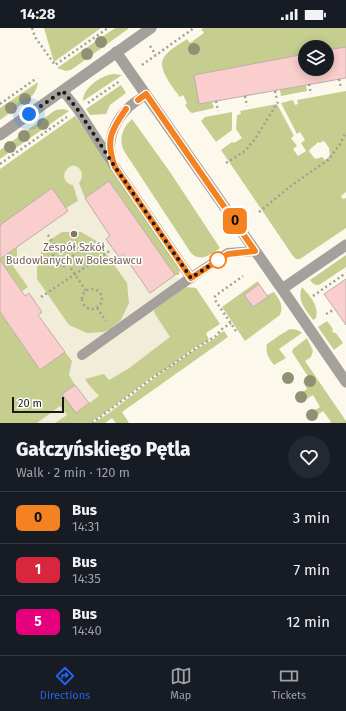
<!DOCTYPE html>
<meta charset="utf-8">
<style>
body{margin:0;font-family:"Fira Sans",sans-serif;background:#242831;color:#f1f3f6;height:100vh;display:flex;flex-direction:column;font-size:15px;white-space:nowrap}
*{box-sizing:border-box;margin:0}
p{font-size:13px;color:#9ea1a6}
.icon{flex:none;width:22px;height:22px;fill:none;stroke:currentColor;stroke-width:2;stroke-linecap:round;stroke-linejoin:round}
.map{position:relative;height:395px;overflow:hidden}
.panel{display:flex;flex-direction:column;background:#171b24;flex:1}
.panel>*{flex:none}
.badge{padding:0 8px;border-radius:6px;font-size:14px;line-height:26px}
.buttons{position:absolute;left:298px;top:12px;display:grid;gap:8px}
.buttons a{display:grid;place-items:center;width:36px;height:36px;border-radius:50%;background:#171b24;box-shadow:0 2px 10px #0003;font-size:20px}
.scale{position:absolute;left:12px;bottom:10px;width:52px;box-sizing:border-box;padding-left:4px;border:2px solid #1a1914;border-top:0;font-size:11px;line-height:14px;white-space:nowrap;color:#1a1914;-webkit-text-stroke:3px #fff;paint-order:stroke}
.you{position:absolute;width:20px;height:20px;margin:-10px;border:3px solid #fff;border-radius:50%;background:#1a73e8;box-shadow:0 0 0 6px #1a73e833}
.map>.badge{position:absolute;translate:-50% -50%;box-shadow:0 0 0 2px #fff}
.round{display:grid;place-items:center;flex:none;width:42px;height:42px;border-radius:21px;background:#242831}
.summary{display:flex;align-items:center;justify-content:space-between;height:68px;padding:0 16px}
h1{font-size:19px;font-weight:800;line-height:30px}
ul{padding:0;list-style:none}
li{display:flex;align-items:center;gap:12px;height:52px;padding:0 16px;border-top:1px solid #363941}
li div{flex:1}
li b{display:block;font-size:15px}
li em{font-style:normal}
li .badge{min-width:44px;font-weight:700;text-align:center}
.status{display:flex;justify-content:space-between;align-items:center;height:28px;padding:0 20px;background:#171b24;direction:ltr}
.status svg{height:11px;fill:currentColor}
.tab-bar{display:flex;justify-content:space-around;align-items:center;height:56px;border-top:1px solid #363941;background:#171b24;font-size:11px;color:#9ea1a6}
.tab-bar a{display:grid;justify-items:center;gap:2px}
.tab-bar .selected{color:#2563eb}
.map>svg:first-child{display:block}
.built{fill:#f2edd9}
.green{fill:#c5ce8e;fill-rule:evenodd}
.building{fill:#facecc;stroke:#bbadac}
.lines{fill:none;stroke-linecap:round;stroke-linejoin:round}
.path{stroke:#a19f95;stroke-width:2.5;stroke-dasharray:2 3;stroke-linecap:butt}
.service{stroke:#a4a09c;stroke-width:10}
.minor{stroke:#a4a09c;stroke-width:11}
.tertiary{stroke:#a4a09c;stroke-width:11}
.tree{fill:#909174}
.line-casing{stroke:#fff;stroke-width:9}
.line{stroke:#f58220;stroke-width:6}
.walk{stroke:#1a1914;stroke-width:4;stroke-dasharray:0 7.2}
.education-dot{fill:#8d6e63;stroke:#fff;stroke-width:1.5}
.stop-dot{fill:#fff;stroke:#f58220;stroke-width:2}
.labels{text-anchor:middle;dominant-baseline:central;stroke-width:3;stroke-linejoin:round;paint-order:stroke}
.education-label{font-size:11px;fill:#785e54;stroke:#fff}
</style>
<div class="status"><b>14:28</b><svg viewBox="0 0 49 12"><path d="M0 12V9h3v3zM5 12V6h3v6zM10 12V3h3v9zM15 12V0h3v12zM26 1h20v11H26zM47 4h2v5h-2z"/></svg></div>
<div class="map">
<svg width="346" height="395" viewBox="0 0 346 395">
<rect width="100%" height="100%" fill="#fcf9ec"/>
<path class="built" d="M70 93 109 153 185 259 196 260 213 287 64 395H1L0 394V144Z"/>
<path class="green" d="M44 0H101L54 34Z
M115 0H128V1L71 42 66 43 57 40Z
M204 0H346V19L327 22V19H305V26L194 47 199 76 212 74 214 80 192 85 189 83 185 77 187 75 183 67 180 69C173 59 155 39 165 28 170 21 180 16 187 11L190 15 204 5 201 1Z
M113 46 122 47 83 73C83 60 100 48 113 46Z
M38 54C37 61 35 65 30 70L0 92V80Z
M121 57 126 65 110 77 106 86 90 87 86 81Z
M306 57 307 63 281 68 280 62Z
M346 63V164L341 168 343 171 346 170V200L300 231H296L293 228 221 122 232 114 234 115 242 110 236 101 237 87 241 86 240 83 277 76 294 108 291 110 297 118 293 121 298 128 306 123 301 115 305 112 300 104 297 106 281 75 293 72 295 77 298 76 297 72ZM323 113 325 114 329 120 330 128 325 132 322 129 315 131 309 123C311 119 315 118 318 114L320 115Z
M64 81 69 83 0 131V122L54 83 56 82Z
M232 84V102L216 114 201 93 205 89Z
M75 88 88 106 180 241 179 247H175L109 153 85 170 79 155C82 151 83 147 81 143 72 126 53 153 73 157L78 173 66 180 17 219V229L13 232 11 235 28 259 22 263 0 232V141Z
M132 91 170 144 220 220C211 226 201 235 191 225L124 123C118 111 123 99 132 91Z
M62 204H81L98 214 127 255 129 275 121 292 110 301 104 304 87 305 69 297 37 251V234L45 215Z
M346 227V239L319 257C314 257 312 255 310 252Z
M258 253 259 256 268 269 267 267 274 264C279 271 284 277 280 287L245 313 222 279Z
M185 259 196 260 220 296 206 305 209 312 193 321 163 343 152 349 110 381 90 395H55L67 387 60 378 37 395H0V284L40 341 65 324 72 333 69 347 75 357 62 366 76 385 99 368 89 357 85 351 104 346 109 352 128 341 170 309 155 286 154 282Z
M302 259C310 269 319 276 316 290L313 292C305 281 297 273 302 259Z
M327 293 333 301 332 303 334 305H336L343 315 334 322 318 299Z
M290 301C295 301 299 302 302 305L279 321 286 330 274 337C269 331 265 325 267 316L280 307Z
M224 303 228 309 122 384 129 395H116L112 390 105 395H93L109 385 153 351 193 323 217 309 219 306Z
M307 310 313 323 311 329 305 333 346 393V395H329L331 394 323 383 312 391 308 386 320 379 313 367 300 375 295 369 307 361 303 354 309 350 292 324 293 321Z"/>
<path class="building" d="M346 19V50L199 76 194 47 305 26V41H327V22Z
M109 153 175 247 150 265 123 226 119 229 106 211 110 208 85 170Z
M52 160 68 183 0 231V197Z
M0 232 25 268 29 265 42 284 38 287 65 324 40 342 0 284Z
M346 251V297L324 266Z
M259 256 268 269 253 279 244 267Z
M75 357 89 375 76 385 62 366Z"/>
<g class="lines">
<path class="path" d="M32 0 35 9 55 37 108 0
M150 18 156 27
M142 37 194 0
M339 51 341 60
M309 56 311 66
M275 63 277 72
M245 68 247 78
M216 73 218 83
M88 75 120 53
M0 76 37 50
M226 135 245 123 255 111 278 74
M0 136 67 89
M259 184 292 157 328 132 340 116 346 104
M48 207 56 220
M53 228a10 10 0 1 1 20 0a10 10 0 1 1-20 0Z
M68 236 86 263
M82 271a10 10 0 1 1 20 0a10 10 0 1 1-20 0Z
M313 268 346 245
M41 269 111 222
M97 280 106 293
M326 286 335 281
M236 303 215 272V268L243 248
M92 395 154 349 204 315 216 308 222 301 231 295"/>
<path class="service" d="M63 63 78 82 115 139 191 250
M112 132C106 114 114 95 126 82 131 76 140 71 146 66
M82 327 183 255 228 225 255 223"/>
<path class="minor" d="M116 24 282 261 346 354
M282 261 346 217"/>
<path class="tertiary" d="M0 107 151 0"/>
</g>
<g class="tree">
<circle cx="101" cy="14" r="6"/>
<circle cx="194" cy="21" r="6"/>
<circle cx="87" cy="26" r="6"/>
<circle cx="25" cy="71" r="6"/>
<circle cx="11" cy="80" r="6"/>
<circle cx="43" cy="96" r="6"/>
<circle cx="24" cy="108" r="6"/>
<circle cx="10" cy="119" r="6"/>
<circle cx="288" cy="350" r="6"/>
<circle cx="310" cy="353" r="6"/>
<circle cx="301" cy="369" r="6"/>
<circle cx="312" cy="387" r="6"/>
</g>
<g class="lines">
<g class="line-casing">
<path id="line" d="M126 81C111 102 105 113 115 139L191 250 228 226 255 223 146 66 138 72"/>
</g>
<use href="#line" class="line"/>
<path class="walk" d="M29 86 63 63 78 82 115 139 191 250 218 232"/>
</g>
<circle class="education-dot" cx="74" cy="206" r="4"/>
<circle class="stop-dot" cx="218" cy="232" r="8"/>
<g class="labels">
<g class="education-label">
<text x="74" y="219">Zespół Szkół<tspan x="74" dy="13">Budowlanych w Bolesławcu</tspan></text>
</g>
</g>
</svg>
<div class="buttons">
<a><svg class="icon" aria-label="layers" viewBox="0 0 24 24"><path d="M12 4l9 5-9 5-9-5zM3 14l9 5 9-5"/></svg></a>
</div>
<div class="scale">20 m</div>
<div class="you" style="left:29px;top:86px"></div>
<b class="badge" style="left:235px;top:193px;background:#f58220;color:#111">0</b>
</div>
<section class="panel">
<div class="summary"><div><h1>Gałczyńskiego Pętla</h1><p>Walk · 2 min · 120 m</p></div><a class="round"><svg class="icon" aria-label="heart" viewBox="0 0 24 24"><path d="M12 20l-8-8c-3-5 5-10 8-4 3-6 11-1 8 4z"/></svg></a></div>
<ul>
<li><span class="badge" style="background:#f58220;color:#111">0</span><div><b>Bus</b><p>14:31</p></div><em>3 min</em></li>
<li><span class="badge" style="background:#d7263d;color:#fff">1</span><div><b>Bus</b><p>14:35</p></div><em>7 min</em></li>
<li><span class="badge" style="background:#e6007e;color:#fff">5</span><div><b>Bus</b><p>14:40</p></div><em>12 min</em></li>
</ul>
</section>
<nav class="tab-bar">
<a class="selected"><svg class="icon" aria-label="directions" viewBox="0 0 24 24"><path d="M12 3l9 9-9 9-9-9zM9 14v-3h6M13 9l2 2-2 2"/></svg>Directions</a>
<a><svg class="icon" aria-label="map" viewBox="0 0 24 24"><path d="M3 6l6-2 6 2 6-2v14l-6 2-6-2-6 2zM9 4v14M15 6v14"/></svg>Map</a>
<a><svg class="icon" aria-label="tickets" viewBox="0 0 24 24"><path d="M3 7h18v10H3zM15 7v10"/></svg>Tickets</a>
</nav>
